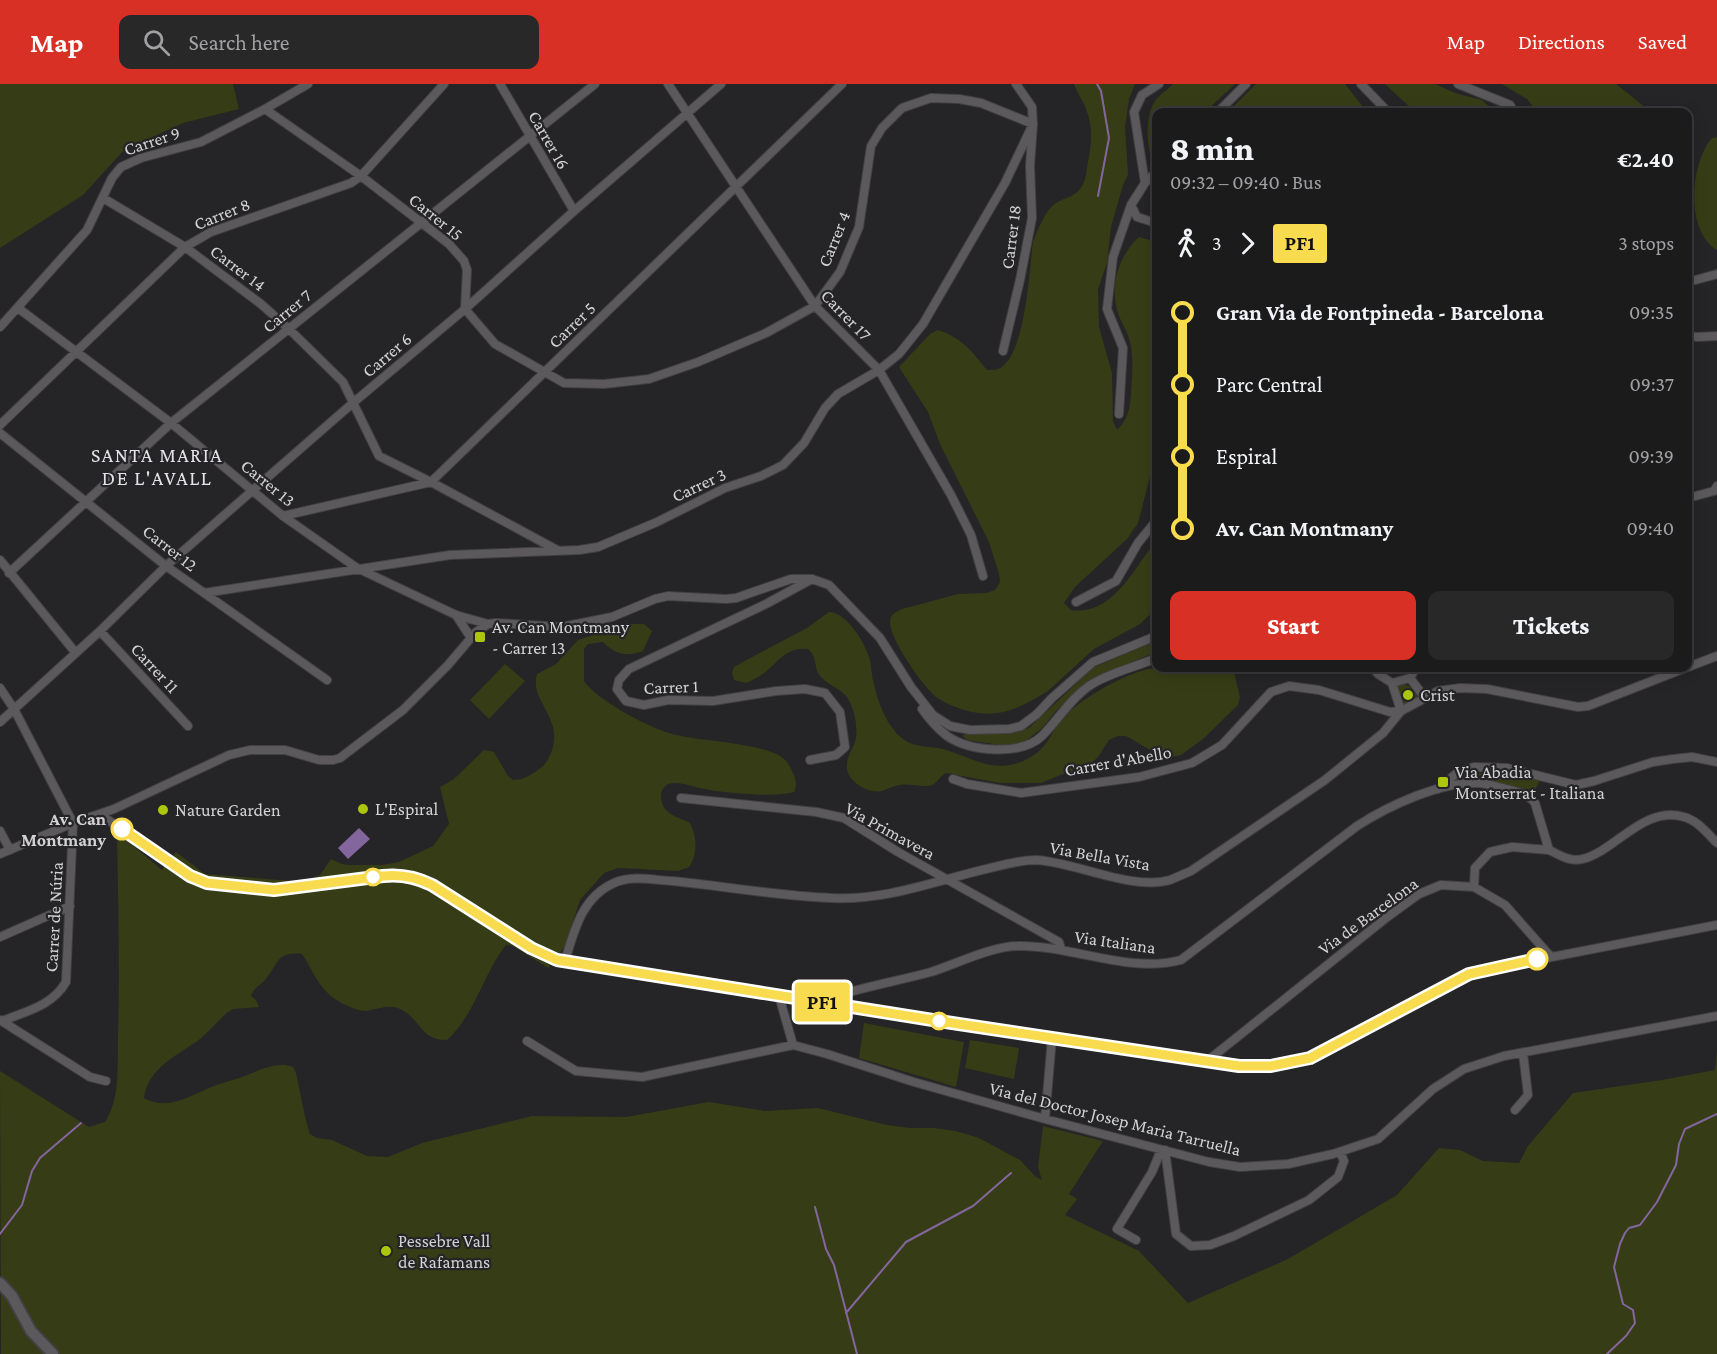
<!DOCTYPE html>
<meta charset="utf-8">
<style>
body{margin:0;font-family:"Crimson Pro",serif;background:#292829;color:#f1f3f6;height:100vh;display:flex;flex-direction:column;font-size:22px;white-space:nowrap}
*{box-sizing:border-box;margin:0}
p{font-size:20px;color:#a0a1a3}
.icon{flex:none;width:33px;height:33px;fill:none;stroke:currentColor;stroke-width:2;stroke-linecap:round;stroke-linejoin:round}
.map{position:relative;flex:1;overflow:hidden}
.drawer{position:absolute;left:1152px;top:24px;width:540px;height:564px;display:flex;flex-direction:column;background:#1c1b1c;border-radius:12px;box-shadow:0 3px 15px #0003,0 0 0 2px #3a393b}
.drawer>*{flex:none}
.badge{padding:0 12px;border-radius:4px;font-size:21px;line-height:39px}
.map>.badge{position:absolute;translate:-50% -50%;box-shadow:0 0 0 3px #fff}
.legs{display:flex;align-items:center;gap:9px;height:66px;padding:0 18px;font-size:20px}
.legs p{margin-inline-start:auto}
.summary{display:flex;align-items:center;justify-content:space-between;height:102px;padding:0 18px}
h1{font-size:33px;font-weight:800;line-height:45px}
.action{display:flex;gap:12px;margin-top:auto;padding:12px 18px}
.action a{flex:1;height:69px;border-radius:12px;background:#d93025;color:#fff;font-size:24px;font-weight:800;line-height:69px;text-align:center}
.action a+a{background:#292829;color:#f1f3f6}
ul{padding:0 18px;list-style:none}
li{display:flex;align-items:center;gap:21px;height:72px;font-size:22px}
li i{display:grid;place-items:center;width:9px;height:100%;margin:0 8px;background:currentColor}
li i::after{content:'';width:15px;height:15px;margin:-8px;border:4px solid;border-radius:50%;background:#1c1b1c}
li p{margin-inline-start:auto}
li:first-child i{background:linear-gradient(#0000 50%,currentColor 0)}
li:last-child i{background:linear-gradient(currentColor 50%,#0000 0)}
header{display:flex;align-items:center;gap:36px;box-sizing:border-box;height:84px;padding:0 30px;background:#d93025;color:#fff}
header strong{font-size:28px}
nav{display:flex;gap:33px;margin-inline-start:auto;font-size:21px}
.search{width:420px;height:54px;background:#292829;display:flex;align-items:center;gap:15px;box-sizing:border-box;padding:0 21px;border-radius:12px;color:#a0a1a3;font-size:22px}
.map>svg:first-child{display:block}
.green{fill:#363d16}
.water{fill:#83669e}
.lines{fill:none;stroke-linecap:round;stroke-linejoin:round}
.stream{stroke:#83669e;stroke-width:2}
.minor-casing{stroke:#414042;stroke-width:10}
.secondary-casing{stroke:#414042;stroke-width:14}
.minor{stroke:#5b595c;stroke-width:8}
.secondary{stroke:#5b595c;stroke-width:10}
.line-1-casing{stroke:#fff;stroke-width:14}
.line-1{stroke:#f9db4f;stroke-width:9}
.poi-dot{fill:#adc60d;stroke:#252426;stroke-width:2}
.stop-1-dot{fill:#fff;stroke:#f9db4f;stroke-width:3}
.labels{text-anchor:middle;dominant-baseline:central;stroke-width:4.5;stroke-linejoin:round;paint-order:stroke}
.street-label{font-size:18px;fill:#d2d1d3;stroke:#252426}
.poi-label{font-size:18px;fill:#d2d1d3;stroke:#252426;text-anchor:start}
.stop-label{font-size:18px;font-weight:bold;fill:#d2d1d3;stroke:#252426;text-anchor:end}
.neighbourhood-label{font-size:20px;letter-spacing:1.5px;fill:#e4e2e6;stroke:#252426}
</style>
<header>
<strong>Map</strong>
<div class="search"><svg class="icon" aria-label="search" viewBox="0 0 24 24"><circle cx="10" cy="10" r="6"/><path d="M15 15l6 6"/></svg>Search here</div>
<nav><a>Map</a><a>Directions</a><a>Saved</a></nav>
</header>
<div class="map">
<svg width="1717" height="1270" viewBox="0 0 1717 1270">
<rect width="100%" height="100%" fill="#252426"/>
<path class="green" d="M0 0H233L239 25 183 39 124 66 83 111 0 164Z
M1074 0H1135L1129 15 1125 43 1128 91 1123 101 1111 143 1107 179 1098 205 1099 243 1112 289 1113 337 1117 346C1128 336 1130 323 1131 309 1132 292 1134 275 1130 258 1128 248 1121 239 1118 229 1109 202 1119 171 1139 153L1156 158V336L1150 393 1138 439 1133 446 1128 454 1075 503 1064 519 1071 526C1113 532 1134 484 1156 457V525L1140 540 1094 565 1048 607C1033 616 1015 627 997 629 979 632 955 625 939 615 925 606 889 554 890 538 890 530 896 528 902 525L958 510 986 509 995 506 1000 498 999 490 989 458 940 360 928 328 899 283 930 250 938 246C961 253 973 268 987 286 993 286 1000 286 1004 281 1026 261 1029 188 1033 158 1038 146 1045 126 1056 119 1064 114 1074 113 1080 105 1085 99 1086 91 1087 84 1091 63 1094 45 1086 25 1083 16 1077 9 1074 0Z
M1173 0H1235L1205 28H1156V75L1152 76C1146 59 1145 33 1155 17 1159 11 1168 6 1173 0Z
M1256 0H1345L1367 28H1228Z
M1385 0H1435L1455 9 1482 16 1495 28H1415Z
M1502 0H1616L1651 28H1537L1527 15Z
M1717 53V166C1685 147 1690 80 1712 54Z
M829 528C846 528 864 557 869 573 871 578 871 585 872 591 876 613 885 641 903 655 915 664 929 662 943 665 957 669 971 676 986 680 1010 686 1036 676 1049 655 1053 649 1056 641 1061 636 1079 616 1113 597 1138 588 1164 578 1204 584 1233 584L1240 613 1238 621 1203 655 1181 671 1172 673 1159 671 1126 652H1118L1109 656 1098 673 1086 684 1063 690 1041 699H1000L946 689C940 692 938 698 932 701 923 704 910 699 900 701 893 702 888 705 882 707 871 710 852 700 848 689 844 677 851 668 855 658 859 645 854 623 847 613 840 604 828 601 821 593 813 585 818 573 808 565 790 563 783 572 771 583 764 590 755 595 746 599L734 596 732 589 734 583 741 579 807 544Z
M626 540H644L652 547 643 567C626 573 616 571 603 558L588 560 584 565V597C597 616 646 642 669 649 697 658 765 658 784 675 789 679 791 685 794 691 796 697 797 702 794 708 774 714 722 709 700 704 689 702 680 697 668 700 663 704 661 706 661 713 662 731 677 732 690 739 697 753 698 770 689 783L678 787 618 784 604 789 580 816 565 862 548 884 513 862 506 861C483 890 475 931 447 956 420 956 422 937 402 926 391 919 378 925 366 927 359 927 353 924 348 922 320 910 317 893 302 870 275 867 279 881 264 897 259 902 254 904 251 912L256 916 259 923 233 925 228 928C216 938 206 952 193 960 172 974 148 986 144 1014 168 1028 191 1011 214 1002 224 998 234 996 245 992 260 986 277 977 293 983L296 989 306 1037 310 1050 317 1054 332 1056 367 1072 388 1073 422 1059 532 1032 626 1033 709 1018 765 1027 818 1024 887 1041 910 1044H933L956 1047 979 1054 1020 1076 1036 1093 1042 1096 1038 1083 1043 1042 1103 1057 1069 1110 1077 1115 1065 1131 1139 1167 1188 1219 1288 1175 1397 1111 1439 1064 1460 1066 1483 1077 1519 1079 1528 1062 1573 1009 1662 996 1715 986 1717 965V1270H1L0 987 89 1043 105 1038C121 1013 117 981 118 952 120 884 118 816 117 748L162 786 176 768 205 790 292 797 307 796 320 791 331 775 342 780 348 781H382L399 778 433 762 449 740 440 703 454 695 484 666 494 668 508 692 513 696C524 696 531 691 539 685 546 681 549 674 552 666 563 633 529 617 537 590L556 580 578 556Z
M1156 557V568L1118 584 1082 603 1057 626 1042 644 1021 661 1006 662 968 656 962 652 967 649 1004 650 1029 644 1094 583Z
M505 580 525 597 489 635 470 616Z
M1401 599 1411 603 1419 612 1406 621C1400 614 1398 609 1398 600Z
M1499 688 1540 696 1534 708 1489 696H1458L1459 691Z
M864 939 964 958 956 1003 859 974Z
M970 956 1019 964 1014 995 965 984Z"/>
<path class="water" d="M359 744 370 755 348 775 338 764Z"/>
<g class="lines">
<path class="stream" d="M1097 0 1101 7 1109 54 1098 112
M815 1123 826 1165 834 1181 857 1270
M0 1150 22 1121 32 1087 40 1074 81 1039
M846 1229 906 1158 973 1122 1011 1089
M1607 1270 1626 1252 1635 1239 1633 1226 1623 1220 1614 1183 1620 1160 1625 1149 1629 1144 1640 1141 1657 1118 1676 1081 1679 1060 1685 1045 1717 1030"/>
<g class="minor-casing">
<path id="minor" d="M500 0 574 127
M668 0 815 222 879 286 951 411 971 451 983 492
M1361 0 1388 28
M1458 0 1510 21 1514 28
M265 25 361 92 449 160 464 177 467 186 465 225 495 260 564 299 604 300 649 295 698 278 766 249 815 222 840 188 859 143 871 62 882 44 902 24 931 14 959 15 981 19 1033 40
M1218 28 1246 0
M1145 99 1134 28 1142 11 1159 0
M103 114 185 163 261 220 289 245 343 298 379 372 431 398 557 466
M1131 121 1137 133 1156 139
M1688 198 1717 190
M18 224 171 339 283 432 357 484 456 531 488 540
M0 243 87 146 112 94 121 83 141 74 201 58 265 25 308 0
M1688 252 1697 253 1717 252
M1003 267 1020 196 1032 134 1030 82 1033 40 1032 23 1016 0
M1119 330 1123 264 1107 225 1113 173 1131 121 1145 99 1156 88
M0 341 185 163 211 148 351 99 361 92 444 0
M0 349 166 482 327 596
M1688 414 1714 407 1717 402
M283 432 431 398 842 0
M0 476 75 568
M9 489 171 339 595 0
M204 509 450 471 579 466 598 463 657 438 725 404 761 392 783 381 804 359 825 324 838 310 879 286 899 270 923 240 1005 99 1033 40
M1076 518 1116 497 1138 459 1156 437
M456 531 471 554
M100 547 188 642
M1688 583 1717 572
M1373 584 1378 590 1392 599
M1410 594 1416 584
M0 604 14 625 73 739 66 898C52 922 27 927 2 937
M922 625C929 635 938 645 947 652 971 668 1021 672 1042 652 1058 636 1070 615 1089 602 1110 588 1134 584 1156 574
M0 638 100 547 166 482 354 318 465 225 574 127 721 0
M810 676 836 671 845 663 840 628 825 609 805 605 776 607 713 617 668 616 644 621 626 617 617 605 619 596 629 585 766 520 812 495
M953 695 967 700 1021 709 1139 693 1192 679 1222 661 1271 608 1289 602 1319 606 1390 628 1401 627 1392 599 1410 594 1425 614
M1438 705 1458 688 1474 683 1507 684 1576 701 1594 697 1653 678 1673 675 1692 673 1717 678
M681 714 816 728 844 734 898 768 1059 858 1061 865
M101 731 190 792 207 799 267 807 383 792C400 790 416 793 432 801L531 864 557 876 939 937 1206 978 1255 983 1285 981 1310 974 1423 914 1479 887 1717 841
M0 747 10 766
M0 770 73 739 114 725 229 671 250 666H285L319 676H333L340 674 403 626 448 581 476 548 488 540 496 539 562 543 612 533 655 515 668 512 726 515 736 514 791 495H812L829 501 880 554 911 603 933 631 950 642 970 646 1009 645 1021 642 1037 630 1052 614 1093 578 1156 552
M1474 803 1475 784 1490 768 1512 763 1549 766
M0 853 70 822
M565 877C574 847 582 813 614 799 632 791 653 796 672 797 725 802 777 812 831 814 882 817 933 798 982 786 1000 782 1017 776 1036 776 1076 778 1131 807 1170 796 1177 793 1184 790 1191 787L1325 696 1383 649 1401 627 1438 607 1460 604 1487 605 1578 623 1588 622 1685 584
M779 912 793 961
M820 917C856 904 894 898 931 888 956 880 992 862 1018 862 1072 861 1128 890 1181 876L1357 742C1388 722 1441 697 1479 699 1488 700 1498 703 1506 705 1518 708 1527 709 1535 719L1549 766C1556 769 1563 774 1570 775 1581 778 1592 772 1601 767 1626 752 1652 723 1684 733 1697 736 1708 750 1717 759
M0 936 90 993 106 997
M527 957 576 987 642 993 793 961 827 970 914 998 1045 1035 1209 1078 1240 1083 1288 1080 1333 1070 1378 1055 1433 1005 1464 985 1504 972 1717 932
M1206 978 1386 834 1419 810 1441 801 1474 803 1505 821 1551 873
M1515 1026 1528 1011 1523 969
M1045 1035 1052 954
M1165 1066 1176 1150 1191 1162 1210 1161 1234 1152 1309 1116 1338 1093 1344 1077 1340 1068
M1136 1156 1117 1145 1152 1088 1161 1066"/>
</g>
<g class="secondary-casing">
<path id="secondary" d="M0 1199 12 1212 31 1247 53 1270"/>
</g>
<use href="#minor" class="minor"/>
<use href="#secondary" class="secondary"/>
</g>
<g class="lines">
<g class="line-1-casing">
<path id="line-1" d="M122 745 190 792 207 799 274 806 383 792C400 790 416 793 432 801L531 864 557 876 939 937 1239 982H1271L1310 974 1469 890 1537 875"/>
</g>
<use href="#line-1" class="line-1"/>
</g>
<g class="poi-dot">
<rect x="474" y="547" width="12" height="12" rx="3"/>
<circle cx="1408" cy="611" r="6"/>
<rect x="1437" y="692" width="12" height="12" rx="3"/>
<circle cx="363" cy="725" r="6"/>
<circle cx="163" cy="726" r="6"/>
<circle cx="386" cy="1167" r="6"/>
</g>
<g class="stop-1-dot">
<circle cx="122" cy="745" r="10"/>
<circle cx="373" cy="793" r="8"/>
<circle cx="1537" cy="875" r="10"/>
<circle cx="939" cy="937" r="8"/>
</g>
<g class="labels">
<g class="street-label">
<text transform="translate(549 56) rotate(60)">Carrer 16</text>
<text transform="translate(152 57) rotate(-18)">Carrer 9</text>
<text transform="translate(222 130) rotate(-22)">Carrer 8</text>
<text transform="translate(436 133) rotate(39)">Carrer 15</text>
<text transform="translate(1011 153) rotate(-83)">Carrer 18</text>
<text transform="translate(834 155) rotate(-68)">Carrer 4</text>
<text transform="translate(238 184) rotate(37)">Carrer 14</text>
<text transform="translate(287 227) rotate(-39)">Carrer 7</text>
<text transform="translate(846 231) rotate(46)">Carrer 17</text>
<text transform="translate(572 241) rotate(-44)">Carrer 5</text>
<text transform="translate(387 271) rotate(-40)">Carrer 6</text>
<text transform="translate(268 399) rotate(39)">Carrer 13</text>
<text transform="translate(699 401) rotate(-25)">Carrer 3</text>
<text transform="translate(170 464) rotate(38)">Carrer 12</text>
<text transform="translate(155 584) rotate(47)">Carrer 11</text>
<text transform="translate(671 603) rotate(-2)">Carrer 1</text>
<text transform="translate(1118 677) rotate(-10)">Carrer d'Abello</text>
<text transform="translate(890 747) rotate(29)">Via Primavera</text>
<text transform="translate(1100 772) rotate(10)">Via Bella Vista</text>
<text transform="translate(1368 832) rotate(-36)">Via de Barcelona</text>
<text transform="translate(54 833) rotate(-87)">Carrer de Núria</text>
<text transform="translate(1115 858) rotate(8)">Via Italiana</text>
<text transform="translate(1115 1035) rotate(14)">Via del Doctor Josep Maria Tarruella</text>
</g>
<g class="poi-label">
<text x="492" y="543">Av. Can Montmany<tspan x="492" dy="21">- Carrer 13</tspan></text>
<text x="1420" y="611">Crist</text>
<text x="1455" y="688">Via Abadia<tspan x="1455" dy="21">Montserrat - Italiana</tspan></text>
<text x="375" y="725">L'Espiral</text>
<text x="175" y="726">Nature Garden</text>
<text x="398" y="1157">Pessebre Vall<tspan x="398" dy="21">de Rafamans</tspan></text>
</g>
<g class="stop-label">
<text x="106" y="735">Av. Can<tspan x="106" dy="21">Montmany</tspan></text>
</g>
<g class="neighbourhood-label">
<text x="157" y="371">SANTA MARIA<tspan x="157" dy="23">DE L'AVALL</tspan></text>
</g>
</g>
</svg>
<b class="badge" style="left:822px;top:918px;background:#f9db4f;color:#111">PF1</b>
<section class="drawer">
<div class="summary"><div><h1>8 min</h1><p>09:32 – 09:40 · Bus</p></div><b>€2.40</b></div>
<div class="legs"><svg class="icon" aria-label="walk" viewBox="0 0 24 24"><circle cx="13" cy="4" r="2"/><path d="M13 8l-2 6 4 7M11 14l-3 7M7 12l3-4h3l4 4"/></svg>3<svg class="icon" aria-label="forward" viewBox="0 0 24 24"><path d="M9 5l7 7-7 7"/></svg><b class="badge" style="background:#f9db4f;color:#111">PF1</b><p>3 stops</p></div>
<ul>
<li><i style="color:#f9db4f"></i><b>Gran Via de Fontpineda - Barcelona</b><p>09:35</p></li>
<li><i style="color:#f9db4f"></i><span>Parc Central</span><p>09:37</p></li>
<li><i style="color:#f9db4f"></i><span>Espiral</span><p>09:39</p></li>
<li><i style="color:#f9db4f"></i><b>Av. Can Montmany</b><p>09:40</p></li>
</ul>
<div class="action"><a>Start</a><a>Tickets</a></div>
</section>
</div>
